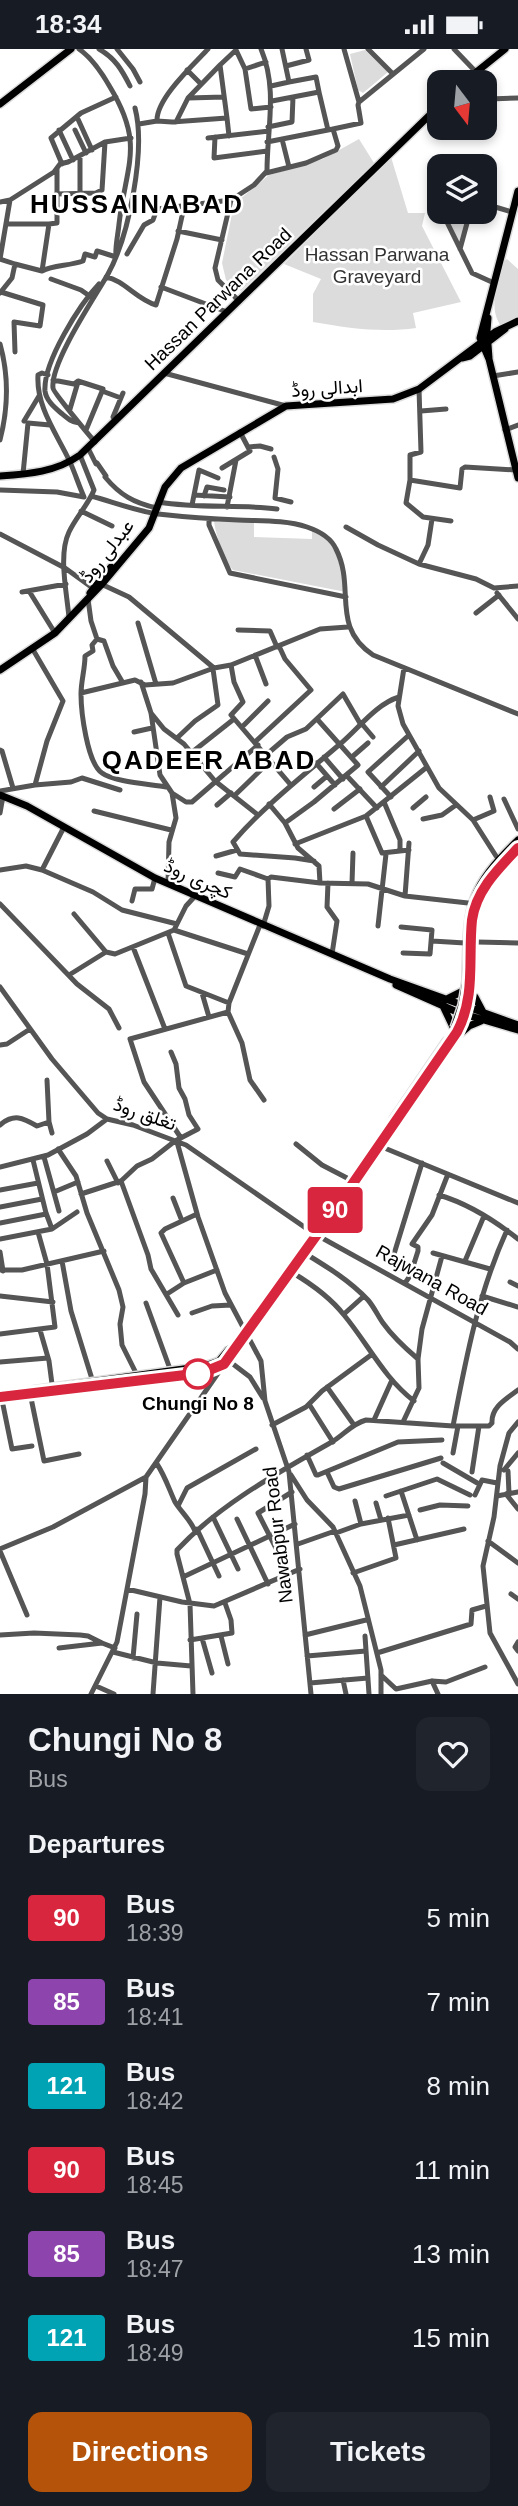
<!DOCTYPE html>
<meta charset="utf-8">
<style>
body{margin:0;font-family:Arial,Vazirmatn,sans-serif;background:#20242c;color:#f1f3f6;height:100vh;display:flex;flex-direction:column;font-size:26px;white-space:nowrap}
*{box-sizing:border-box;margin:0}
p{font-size:23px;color:#9ea1a6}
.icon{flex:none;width:38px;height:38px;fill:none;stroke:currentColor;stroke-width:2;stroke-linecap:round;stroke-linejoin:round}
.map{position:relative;height:1645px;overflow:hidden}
.sheet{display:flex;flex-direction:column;background:#171b24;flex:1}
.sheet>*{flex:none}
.badge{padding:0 14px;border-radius:5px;font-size:24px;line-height:46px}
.needle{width:46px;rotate:164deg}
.controls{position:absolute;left:427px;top:21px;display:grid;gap:14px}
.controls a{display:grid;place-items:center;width:70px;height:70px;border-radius:14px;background:#171b24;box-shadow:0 4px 10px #0003;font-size:35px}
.map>.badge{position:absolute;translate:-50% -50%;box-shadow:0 0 0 4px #fff}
h2{padding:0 28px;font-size:26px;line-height:63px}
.round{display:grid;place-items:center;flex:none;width:74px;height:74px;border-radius:14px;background:#20242c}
.summary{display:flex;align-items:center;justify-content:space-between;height:119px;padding:0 28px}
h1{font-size:33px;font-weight:600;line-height:52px}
.cta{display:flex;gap:14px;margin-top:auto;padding:14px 28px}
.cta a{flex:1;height:80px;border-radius:14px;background:#b45309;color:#fff;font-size:28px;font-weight:600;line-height:80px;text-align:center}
.cta a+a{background:#20242c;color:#f1f3f6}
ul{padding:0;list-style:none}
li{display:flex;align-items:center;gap:21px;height:84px;padding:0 28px}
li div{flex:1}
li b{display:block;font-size:26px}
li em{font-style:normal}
li .badge{min-width:77px;font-weight:700;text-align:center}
.status{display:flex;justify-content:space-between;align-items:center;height:49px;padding:0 35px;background:#171b24;direction:ltr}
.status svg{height:19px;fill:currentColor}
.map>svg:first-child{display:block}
.green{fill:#dcdcdc}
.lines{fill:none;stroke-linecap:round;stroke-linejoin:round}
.major-casing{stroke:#dbdbdb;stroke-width:10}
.minor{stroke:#555;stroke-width:5}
.major{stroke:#000;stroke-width:7}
.major-bridge-casing{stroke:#dbdbdb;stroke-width:10;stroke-linecap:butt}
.major-bridge{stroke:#000;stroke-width:7}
.line-casing{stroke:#fff;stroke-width:16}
.line{stroke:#d7263d;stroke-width:10}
.stop-dot{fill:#fff;stroke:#d7263d;stroke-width:3.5}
.labels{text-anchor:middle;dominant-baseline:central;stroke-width:5;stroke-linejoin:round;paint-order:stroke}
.park-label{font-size:19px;fill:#333;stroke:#fff}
.street-label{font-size:19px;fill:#000;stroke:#fff}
.stop-label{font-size:19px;font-weight:bold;fill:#000;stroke:#fff}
.district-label{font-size:26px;font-weight:bold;letter-spacing:2px;fill:#000;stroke:#fff}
</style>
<div class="status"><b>18:34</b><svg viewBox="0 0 49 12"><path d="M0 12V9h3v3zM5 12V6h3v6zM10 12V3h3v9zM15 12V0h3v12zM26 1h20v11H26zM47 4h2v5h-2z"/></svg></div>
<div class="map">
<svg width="518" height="1645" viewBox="0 0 518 1645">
<rect width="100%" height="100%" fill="#fff"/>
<path class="green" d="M365 1 388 23 363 44 358 41 350 5Z
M359 90 374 114 241 242 226 231 222 214 234 155 269 126 323 110Z
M391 108 408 164H425L422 177 461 253 413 264 416 279C381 284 348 279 313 273V245L321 230 284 215Z
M442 163H470L460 201Z
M507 210 518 220V268L501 277C487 257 499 233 504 212Z
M214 470 254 472V488L312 490V480C339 492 340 518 346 543L233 521C225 513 214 482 214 470Z"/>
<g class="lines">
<g class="major-casing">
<path id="major" d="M464 33 505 0
M0 55 71 0
M518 142 480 289 489 310 518 429
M488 269 487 282 489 309
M462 309 470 307 505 280
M0 427C29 425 56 423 80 406L439 57
M90 544 111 518
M0 621 55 584 102 535 149 479 165 438 181 419 286 357 393 350 419 340 495 283 518 272
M0 746 27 757 155 829 390 930 518 976
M466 931C468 860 464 843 518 791
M471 933C472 913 471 892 472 872 475 842 498 819 518 799
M396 936 457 963 518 981
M475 948 484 965
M445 951 463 942
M443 957 453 978
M461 984 469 977 481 972
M393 1070 446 992"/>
</g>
<path class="minor" d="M99 0C115 9 122 21 130 37
M117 0 133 20 140 33
M368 0 393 25
M454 0 476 23
M286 17 309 11 306 0
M245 20 266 13
M187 21 201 35
M271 37 289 33 282 0
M319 43 328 81
M188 49 220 16
M272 52 319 43 316 28 289 33
M359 53 424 0
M77 68 92 101
M227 69 229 87
M157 72 172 73 227 69 220 16 236 1 245 20 251 60 271 58
M176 73 188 49 224 48
M139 75 157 72C156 50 193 16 208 0
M485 75 489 50 518 49
M268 78 292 73 293 48
M59 81 73 111
M75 81 86 104
M461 81 473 79
M215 88 214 109 267 102
M208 89 269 82
M282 90 289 118
M267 93 333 80
M80 107V143
M62 115 51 89 81 64 116 48
M266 124 306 114 336 101 338 97 333 80 361 74 358 56 359 53 344 0
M56 145 96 144 102 141 105 93
M0 153 10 151 54 123 60 115 68 113 105 93 131 89
M485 155 512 163
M442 163 472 224 494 234
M7 175H49L42 222
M49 175 57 174V119
M178 182 222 191
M460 200 470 163
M127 205 144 176 153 171 157 160 231 151
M15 215 42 222C53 216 69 217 83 212L85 205 95 208 97 202 116 208C115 197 118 186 119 175 126 115 145 96 110 38 102 24 92 9 79 0
M106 228C124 231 137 251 156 256L177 190 184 158
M51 230 81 241 91 248
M161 238 227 263
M1 243 43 256 40 277 14 273 15 303
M0 244 12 229 15 215 0 210 10 151
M239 252 218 231 215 219 231 151 254 136 267 122C267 80 278 40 261 0
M0 295C9 327 8 360 0 391
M164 324 286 357
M48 326 42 324 38 326C36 358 57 385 70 413 75 424 79 437 84 448
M493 327 518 323
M53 331 74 335 78 332 103 340 86 381
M419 340 421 403 410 406V431L406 454 423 468 451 472
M102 342 121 349
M70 360 78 333
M421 362 446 360
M24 372 39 347
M116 372 113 368 123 344
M79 374C71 373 67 369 61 364 54 358 46 351 45 342 43 313 80 255 99 235
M505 381 518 376
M95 393C89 386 53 343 53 339 50 314 95 248 108 225 129 187 146 101 135 59
M249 398 260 397 271 400
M88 399 96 415 97 414 106 427 105 428C120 446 134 454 157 459
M274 408 278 420 275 449 291 453
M222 419 250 402 240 383
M23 425 28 374 50 376
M410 431 460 439 462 420 465 418 516 421
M0 441 57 443 84 448
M194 446 230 448
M91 447C113 453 136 462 158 465 185 468 211 470 238 471 261 472 286 471 307 478 319 482 331 489 336 500 356 539 330 577 373 606L518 665
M204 447 207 438 224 441
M159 453C198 460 238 455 277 460
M192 456 199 421 218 429
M227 458 236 411
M81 462 112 477
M209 470V476L230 524 346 548
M346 478 378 496 419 515 476 530 494 539 518 537
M0 485 65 519 94 540
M419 515 428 496 432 470
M101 535 129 548 214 619 231 616 320 580 348 578
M29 542 55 584
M22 543 66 535
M497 544 518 570
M88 550 91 572 97 590 104 592 113 617 123 634
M476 564 499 546
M69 569C67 544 58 506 69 483 76 468 88 456 94 441L80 406
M138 574 156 635
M238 581 270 582 277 598
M97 590 92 596 93 602 85 607C85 620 81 632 81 645 81 662 87 714 102 724 114 733 150 735 166 738
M32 599 63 652 47 692 35 736
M255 606 266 635
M231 616 234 633 243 653 231 666 290 735
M404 619 398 657 403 675 439 739 473 771 496 807
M141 633 151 664 160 726 172 744 176 769 169 793 168 834
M81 644 135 631 145 636 173 634 214 619
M151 664 164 680 184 695 215 732 258 766
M362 675 373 688
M242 678 268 652
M134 683 152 679
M177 689 195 672 218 656 213 620
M255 693 311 641 285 610 279 597
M0 701 2 702 13 739
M191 704 234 670
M266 706 287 688 306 680 343 645 361 676
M324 708 343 730
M352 708 368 694
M316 714 335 736
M347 727 377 759
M314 738 327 727
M381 738 419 702
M0 742 35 736 71 733 82 729 120 741
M172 744 186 753H192L258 696
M234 747 266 716
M391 748 368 723 409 686
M504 750 518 780
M384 753 400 791V802
M269 755 285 774 298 799 319 817 320 834
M217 756 231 744
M413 759 426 748
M334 760 360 740
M94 762 171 781
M0 764 3 747
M366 767 382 804 409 801
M423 770 442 766 456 756
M473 771 494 762 490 748
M285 774 314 753 358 716 317 670
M295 795 366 767 427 718
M216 807 237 801
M314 812 295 809 240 805 233 793C265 756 303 727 340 695 358 680 376 655 399 648
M0 821 26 817 42 821 93 843 122 861 177 875
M42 821 64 778
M218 824 235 828 240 820 268 830
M328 834 327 858 337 872 332 905
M352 834 353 804
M405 847 409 794
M132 852 135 840H152L155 829
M0 855 77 935 109 960 119 979
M74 865 106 903
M260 876 229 954 228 963 242 994 250 1031 264 1051
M263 877 269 857 268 830 271 828 320 834 368 835 405 847 468 854
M378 877 386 805
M401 878 432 881 430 905 403 904
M174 881 248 905
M168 884 186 937 229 954
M432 892 465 894
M477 893 518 894
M133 898 165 980
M69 926 106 903 115 905 174 881 186 857 197 845
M0 938 52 1010 98 1064 107 1070 133 1076 186 1096 313 1184 510 1293 518 1300
M202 944 209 968
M0 996 7 995 30 980
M47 1031 49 1073 52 1084
M0 1076C14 1064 23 1069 37 1077L49 1073
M181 1089 144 1033 130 990 228 963
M177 1093 198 1168 225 1244 261 1312 265 1352 289 1423 311 1645
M296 1095 322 1116 347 1129
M382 1098 518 1154
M58 1100 76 1127 87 1164 119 1241 123 1258 120 1275 122 1296 136 1324
M44 1108 59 1162
M33 1111 46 1164 52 1180
M107 1112 118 1134
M0 1118 48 1106 87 1085 107 1070
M121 1132 148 1206 151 1220 178 1266
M0 1141 38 1134
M54 1143 78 1133
M81 1145 121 1132 137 1117 152 1110 175 1092 198 1080 189 1066 185 1050 179 1039 176 1015 171 1003
M439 1146C469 1155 494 1171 518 1190
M173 1149 182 1172
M0 1158 42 1150
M0 1174 46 1165
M0 1190 52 1180 77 1163
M0 1203 3 1222
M433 1204 490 1220
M306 1205C329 1219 350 1232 368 1251 374 1258 378 1267 383 1274 393 1288 405 1299 418 1310
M394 1205 422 1114
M62 1212 71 1262 92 1330
M465 1212 484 1167
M0 1221H22L104 1202
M293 1224C313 1236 330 1248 344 1266 368 1295 384 1329 414 1352
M510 1233 518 1237
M184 1234 161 1184 165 1180 197 1165
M405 1234 410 1227 418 1202V1198L412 1195 432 1166 448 1125
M167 1245 184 1234 217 1221
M0 1247 53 1253
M482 1247 518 1258
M146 1254 170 1320
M192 1264 212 1257 231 1256
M344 1265 364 1247
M40 1281 49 1312 52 1335
M0 1285 55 1278 47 1215 38 1183
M229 1312 250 1328 263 1349
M0 1313 48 1309
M327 1338 354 1376
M31 1349 44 1412 79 1405
M2 1351 12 1400 32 1397
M309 1355 333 1393
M374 1371 392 1331
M403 1373 419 1339 418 1310 422 1280 442 1207
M518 1373 509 1384 500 1417 494 1468 483 1517 490 1584 518 1635
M272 1376 306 1358 322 1342 371 1306
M453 1377C466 1309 478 1245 507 1181
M453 1404 458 1377
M307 1406 316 1426H318L398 1393 442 1391
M443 1414 479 1435
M157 1415C165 1427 169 1440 175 1453 181 1463 190 1470 195 1482
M504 1421 518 1404
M508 1422 509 1445
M327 1423 334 1438 339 1440 441 1409
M472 1423 479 1377
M291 1426 307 1451 333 1478 360 1537 381 1621V1645
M401 1442 417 1491
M506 1445 518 1460
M475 1446 482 1431 497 1434
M386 1447 437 1430 470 1446
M497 1447 518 1443
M355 1452 361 1475
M376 1454 381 1471
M178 1457 187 1439 256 1400
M420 1461 440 1456 468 1457
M213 1468 238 1520
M237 1470 268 1535
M197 1480 219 1527
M336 1484 361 1475 409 1466
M488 1492 518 1514
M298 1495 335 1482
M394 1496 464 1480
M0 1500 53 1478 146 1428
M0 1502 27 1566
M281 1509 258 1464 292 1443
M353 1524 396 1509 388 1469
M183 1528 295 1475
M127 1540 182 1553 214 1557 300 1520
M511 1545 518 1550
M0 1586 34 1584 80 1586 88 1587 102 1594
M305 1586 366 1571
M221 1587 228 1615
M365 1587 369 1645
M202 1589 212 1624
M190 1591 232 1584 231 1571 225 1554
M518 1593 515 1598 518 1602
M59 1599 102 1594 115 1599
M113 1603 157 1614 191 1617
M377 1604 471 1575 472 1561 486 1557
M307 1607 366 1602
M133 1609 137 1565
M381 1626 396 1640 432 1632 446 1633 485 1618
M343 1631 346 1645
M432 1632 438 1645
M310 1634 368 1629
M96 1637 114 1645
M91 1645 117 1593 145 1445 146 1428 223 1317
M153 1645 160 1548
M193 1645 190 1555 177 1505V1501C220 1455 276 1425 330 1394 343 1387 351 1375 366 1371L453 1377H489L492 1374C491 1358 506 1350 518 1341"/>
<use href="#major" class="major"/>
<g class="major-bridge-casing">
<path id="major-bridge" d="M454 979 462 956 466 931
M32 1341 205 1317 219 1312 229 1300
M0 1348 202 1324 224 1315 435 1017C456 984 464 971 471 933"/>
</g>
<use href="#major-bridge" class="major-bridge"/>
</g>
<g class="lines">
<g class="line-casing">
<path id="line" d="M0 1348 202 1324 224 1315 336 1159 457 983C476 947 468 910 472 871 476 841 499 819 518 799"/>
</g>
<use href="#line" class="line"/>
</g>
<circle class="stop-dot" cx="198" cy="1325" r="14"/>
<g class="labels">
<g class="park-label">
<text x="377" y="205">Hassan Parwana<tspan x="377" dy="22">Graveyard</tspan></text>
</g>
<g class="street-label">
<text transform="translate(218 250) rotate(-44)">Hassan Parwana Road</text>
<text transform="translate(327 339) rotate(-4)">ابدالی روڈ</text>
<text transform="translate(107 502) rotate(-52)">عبدلی روڈ</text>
<text transform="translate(198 830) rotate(24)">کچری روڈ</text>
<text transform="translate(145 1065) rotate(19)">تغلق روڈ</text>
<text transform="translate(432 1231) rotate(29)">Rajwana Road</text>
<text transform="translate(278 1486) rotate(-97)">Nawabpur Road</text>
</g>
<g class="stop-label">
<text x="198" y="1354">Chungi No 8</text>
</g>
<g class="district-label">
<text x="137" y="155">HUSSAINABAD</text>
<text x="209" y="711">QADEER ABAD</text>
</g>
</g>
</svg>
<div class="controls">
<a><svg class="needle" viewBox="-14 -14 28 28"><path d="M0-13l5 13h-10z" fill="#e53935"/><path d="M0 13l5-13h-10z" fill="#9ea1a6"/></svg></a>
<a><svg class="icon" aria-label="layers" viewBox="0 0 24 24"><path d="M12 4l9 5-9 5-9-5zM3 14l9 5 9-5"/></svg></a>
</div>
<b class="badge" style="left:335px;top:1161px;background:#d7263d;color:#fff">90</b>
</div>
<section class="sheet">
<div class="summary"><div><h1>Chungi No 8</h1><p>Bus</p></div><a class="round"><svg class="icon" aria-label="heart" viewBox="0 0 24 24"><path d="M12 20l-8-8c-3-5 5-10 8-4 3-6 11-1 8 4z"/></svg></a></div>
<h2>Departures</h2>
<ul>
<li><span class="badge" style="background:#d7263d;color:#fff">90</span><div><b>Bus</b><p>18:39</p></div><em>5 min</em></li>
<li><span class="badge" style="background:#8e44ad;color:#fff">85</span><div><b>Bus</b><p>18:41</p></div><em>7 min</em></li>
<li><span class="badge" style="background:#00a3b4;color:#fff">121</span><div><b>Bus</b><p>18:42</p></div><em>8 min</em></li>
<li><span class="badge" style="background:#d7263d;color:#fff">90</span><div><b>Bus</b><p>18:45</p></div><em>11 min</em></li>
<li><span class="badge" style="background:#8e44ad;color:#fff">85</span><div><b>Bus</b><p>18:47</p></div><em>13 min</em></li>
<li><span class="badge" style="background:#00a3b4;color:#fff">121</span><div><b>Bus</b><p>18:49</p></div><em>15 min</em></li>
</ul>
<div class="cta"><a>Directions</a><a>Tickets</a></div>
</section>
